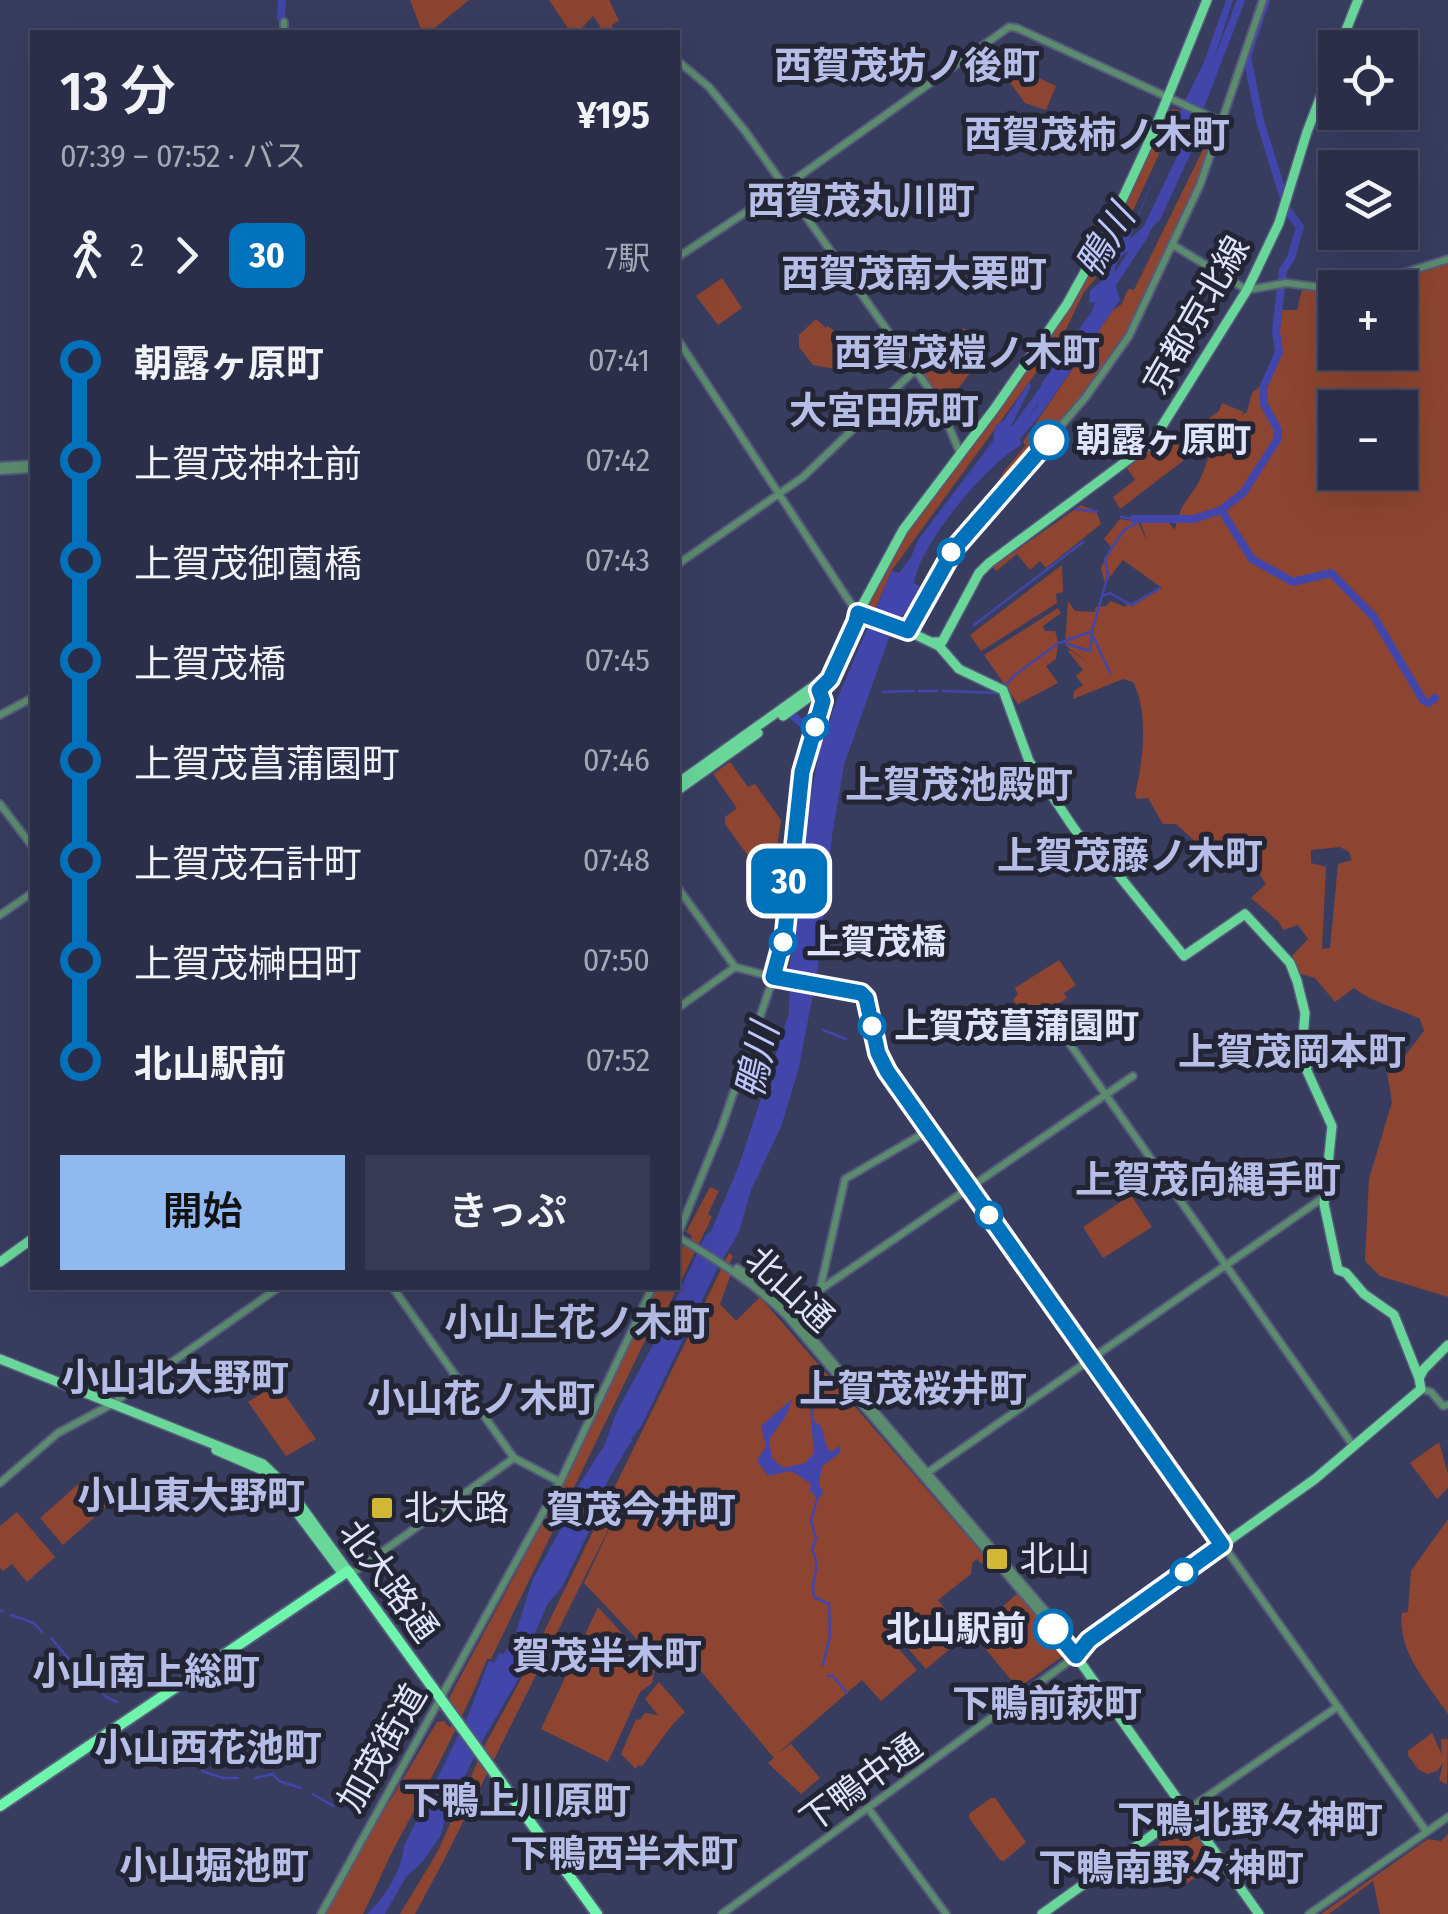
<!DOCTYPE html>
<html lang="ja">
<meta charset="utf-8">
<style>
body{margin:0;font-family:"Fira Sans Condensed","Noto Sans JP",sans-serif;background:#363a52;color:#f1f3f6;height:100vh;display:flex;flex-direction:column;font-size:38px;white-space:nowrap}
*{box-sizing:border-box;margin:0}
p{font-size:32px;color:#a5a8b4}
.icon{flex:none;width:55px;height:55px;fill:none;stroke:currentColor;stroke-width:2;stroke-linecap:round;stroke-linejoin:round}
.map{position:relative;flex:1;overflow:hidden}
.sheet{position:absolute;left:30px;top:30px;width:650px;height:1260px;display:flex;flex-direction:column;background:#2a2e48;border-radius:0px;box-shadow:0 10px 40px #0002,0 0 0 2px #464a60}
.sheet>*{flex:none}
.badge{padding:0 20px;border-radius:15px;font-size:35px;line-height:65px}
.controls{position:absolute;left:1318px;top:30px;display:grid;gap:20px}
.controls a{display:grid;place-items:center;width:100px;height:100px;border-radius:0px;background:#2a2e48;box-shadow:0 10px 40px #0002,0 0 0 2px #464a60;font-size:50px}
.map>.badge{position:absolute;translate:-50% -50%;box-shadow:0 0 0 5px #fff}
.legs{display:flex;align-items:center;gap:15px;height:110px;padding:0 30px;font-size:32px}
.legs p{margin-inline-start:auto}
.summary{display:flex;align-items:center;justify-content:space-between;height:170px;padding:0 30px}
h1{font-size:55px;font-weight:600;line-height:75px}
.cta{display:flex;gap:20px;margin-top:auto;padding:20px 30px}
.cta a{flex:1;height:115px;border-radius:0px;background:#90b9f0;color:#111;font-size:40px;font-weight:600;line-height:115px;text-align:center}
.cta a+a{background:#363a52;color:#f1f3f6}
ul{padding:0 30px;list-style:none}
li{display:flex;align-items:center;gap:35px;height:100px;font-size:38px}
li i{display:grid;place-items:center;width:15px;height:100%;margin:0 12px;background:currentColor}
li i::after{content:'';width:25px;height:25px;margin:-12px;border:8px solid;border-radius:50%;background:#2a2e48}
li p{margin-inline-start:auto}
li:first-child i{background:linear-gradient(#0000 50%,currentColor 0)}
li:last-child i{background:linear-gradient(currentColor 50%,#0000 0)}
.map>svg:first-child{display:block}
.green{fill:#8d4531;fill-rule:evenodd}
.water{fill:#4245a9}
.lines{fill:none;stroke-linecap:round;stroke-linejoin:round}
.stream{stroke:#4245a9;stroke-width:2.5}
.river{stroke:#4245a9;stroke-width:8}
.minor-casing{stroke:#565b7c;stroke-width:10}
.major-casing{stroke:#565b7c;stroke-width:12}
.highway-casing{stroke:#565b7c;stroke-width:14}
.minor{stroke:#5b8c6e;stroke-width:6}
.major{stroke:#6ad79a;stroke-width:9}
.highway{stroke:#6ef4ab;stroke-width:10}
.line-1-casing{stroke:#fff;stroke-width:22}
.line-1{stroke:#0072bc;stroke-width:15}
.stop-1-dot{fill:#fff;stroke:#0072bc;stroke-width:5}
.poi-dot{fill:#d2b736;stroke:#232535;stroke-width:4}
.labels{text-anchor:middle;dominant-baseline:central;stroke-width:10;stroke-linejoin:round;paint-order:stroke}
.street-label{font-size:35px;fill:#dfe4fa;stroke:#232535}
.stop-label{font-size:35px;font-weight:bold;fill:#dfe4fa;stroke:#232535;text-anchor:start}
.poi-label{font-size:35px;fill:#dfe4fa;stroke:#232535;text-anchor:start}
.neighbourhood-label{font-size:38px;font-weight:bold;fill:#b6bee8;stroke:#232535}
.water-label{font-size:38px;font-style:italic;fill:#bec7fc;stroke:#232535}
</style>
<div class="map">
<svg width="1448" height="1914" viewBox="0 0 1448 1914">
<rect width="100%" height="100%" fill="#383d60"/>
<path class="green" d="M410 0H469L430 32H422Z
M549 0H609L619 21 612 25 613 32H599L600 26 593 16 579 31H570Z
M1017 68 1056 86 1046 110 1025 103 1005 76Z
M1174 109 1179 110 1165 132 1160 152 1129 219 1095 279 1084 292 1062 337 892 570 875 609 865 604 905 530 1041 349 1168 111Z
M1213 128 1200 177 1138 315 1079 398 984 509 1004 471 1026 445 1023 442 1112 311 1122 304 1128 289 1134 290 1196 164 1205 145V137Z
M1448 264V1297L1380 1276 1365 1261 1369 1179 1392 1102 1386 1066 1404 1057 1424 1031 1420 1019C1397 1007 1374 1004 1354 988L1335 1002 1315 978 1301 974 1291 957 1308 939 1298 925 1283 930 1279 922 1251 898 1266 884 1244 850 1206 851 1176 824H1163L1148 798 1137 799 1135 794C1143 763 1149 711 1133 682L1123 679 1073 699 1074 691 1083 685 1076 676 1083 670 1068 651 1070 650 1089 663 1065 645 1068 601 1075 611 1095 612 1096 607 1106 606 1111 601 1125 607 1127 604 1132 606 1162 588 1123 560 1105 583 1101 568 1111 547 1104 539 1120 519 1138 522 1147 542 1141 523 1168 522 1175 530C1180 507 1183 506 1196 487 1204 475 1210 449 1217 435L1120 509 1113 497 1135 480 1127 468 1151 450 1164 431H1179L1192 418 1202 423 1219 411 1222 403 1244 412 1241 416 1247 412 1252 393 1268 379 1279 359 1280 310H1297L1302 290 1335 293V352H1400V288L1374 287ZM1335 408H1400V472H1335ZM1340 847 1349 852 1352 860 1338 864 1330 948 1322 949 1326 867 1311 863V850Z
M722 278 742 308 718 325 696 296Z
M816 319 826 328 828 326 860 353 835 369 813 365 799 347V335Z
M964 328 984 355 944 407 917 364Z
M1081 505 1096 511 1101 524 1046 568 1040 561 1030 570 1017 554 996 571 993 567Z
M1062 565 1063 592 1056 594 1057 603 981 651 970 635Z
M1058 608 1061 613 1043 626 1045 631H1055L1058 642 1056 659 1046 666 1058 683 1018 704 984 655Z
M730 762 748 787 755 784 781 820 772 883H768L725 824V817L737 808 713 774Z
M1059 960 1076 985 1064 993 1067 998 1032 1021 1013 1000 1018 994 1015 988Z
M710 1187 719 1191 708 1214 712 1217 678 1287V1248L680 1245 686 1247 692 1236 686 1232Z
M1131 1195 1152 1227 1103 1258 1083 1227Z
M729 1253 733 1256 726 1271 731 1274 720 1304 736 1321 760 1297 987 1559 981 1564 977 1559 972 1563 971 1574 938 1600 945 1609 943 1612 964 1637 926 1669 904 1644 899 1649 917 1670 881 1701 862 1680 779 1752 791 1744 820 1778 801 1794 768 1763 774 1758 684 1651 675 1658 665 1646 652 1655 584 1583 622 1502 445 1858 415 1914H400L438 1851 486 1743 520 1681Z
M656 1288H677L666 1311 661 1309 656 1318 491 1659H487C462 1721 430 1781 400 1837 386 1862 376 1889 363 1914H326L358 1854 437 1722 444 1721 450 1728 458 1713 449 1698 564 1483Z
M277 1384 316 1439 286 1456 248 1402Z
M1439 1442 1448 1474V1488L1437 1499 1410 1463Z
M84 1479 107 1506 63 1545 40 1518Z
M17 1512 55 1557 27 1582 12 1564 3 1571 0 1568V1526Z
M1448 1519V1714C1428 1684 1397 1651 1402 1613L1408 1612 1411 1571Z
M1017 1594 1065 1649 1061 1653 1063 1656 1018 1688 972 1633Z
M598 1607 655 1669 652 1683 640 1692 608 1762 541 1729Z
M659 1682 685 1712C667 1728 657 1747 642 1766L638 1765 636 1769 621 1754 636 1719 640 1720 645 1713 658 1715 645 1699Z
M1432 1733 1442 1755 1441 1739H1448L1447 1785 1439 1780 1443 1763 1437 1771 1427 1774 1418 1769 1408 1755V1751Z
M991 1798H995L1026 1842 1004 1861 1000 1860 969 1818V1814Z
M1183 1828 1191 1829 1216 1863 1186 1884 1158 1844Z
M1448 1834V1914H1380L1373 1881 1329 1914H1321L1428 1839 1441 1841Z"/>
<path class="water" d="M1226 0H1233L1202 97 1200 109 1206 120 1160 220C1149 228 1143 243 1133 250 1130 252 1127 251 1125 253 1109 266 1115 284 1120 300L1039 417 1020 439 1021 445C987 465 921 541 914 583L922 588 891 632 844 765 832 836 818 968 799 1067 781 1127 751 1190 739 1232 718 1267 642 1425 631 1439 633 1443H630L606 1484 608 1492 562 1587 548 1603 516 1676 519 1678 482 1741 446 1814 441 1835 423 1861 406 1877 385 1914H367C385 1897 402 1871 404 1846L467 1718 489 1661 494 1663 499 1653 503 1654 513 1642 532 1581 568 1516 579 1485 604 1446 617 1411 665 1323 705 1236 711 1231 738 1168 789 1014 790 965 801 857 818 756 836 702 892 570 899 573 911 557 918 540 993 441 995 426 1004 420 1029 382 1031 386 1011 426 1021 424 1038 406 1042 383 1092 311 1095 302 1089 303 1090 290 1100 283 1133 218 1129 231 1132 229 1158 168 1129 240 1156 215 1184 154 1166 140 1204 62Z
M792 1399 787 1414 769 1440 772 1458 783 1468 805 1463 814 1453 811 1419 821 1426 828 1450 833 1451 839 1446 841 1448 839 1454 822 1466 819 1484 823 1493 818 1499 809 1490 811 1484C785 1468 798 1470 768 1476L757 1461 766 1446 761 1426Z"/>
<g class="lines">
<path class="stream" d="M1076 509 1097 512
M1121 517 1134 519
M1102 596 1110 593 1131 605 1160 588
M974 625 1083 542
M1094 638 1110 673
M1067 644 1090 651 1092 633
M1003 688 1015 675 1057 644 1092 631 1108 575 1105 559 1124 530 1142 520
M919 691H937
M943 691 1000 693
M883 692 914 691
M823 1030 846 1039
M815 1394 818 1387
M812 1419V1399
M817 1499 811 1521 816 1538 812 1550C823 1571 809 1577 814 1597L829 1604 830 1636 823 1665
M0 1611H3
M11 1615 34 1623 42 1632
M51 1638 79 1671 88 1677
M827 1676H833L847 1693
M97 1685 106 1697 117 1702
M144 1733 163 1751
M202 1771 223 1778H238
M255 1778 273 1774 279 1781 301 1788
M313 1794 333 1806"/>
<path class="river" d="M281 18 282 0
M1198 112 1241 0
M1108 290 1143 237 1187 145
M1014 431 1046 386
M1221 510 1252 559 1293 582 1331 573 1374 617 1423 700 1429 703 1435 698
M1134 519H1194L1221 510 1243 493 1277 440 1278 430 1264 404 1263 388 1279 352 1276 331 1283 270 1291 258 1300 227 1288 211 1260 121 1247 57 1266 0
M792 715 804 725"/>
<g class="minor-casing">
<path id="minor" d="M284 22V32
M678 61 709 87 745 131 927 386 944 415 960 453
M1173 245 1247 290 1286 283 1335 289
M678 257 787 185 1009 27 1017 28 1222 122
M1356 288 1448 259
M678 340 857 613 908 631 954 549 1085 398 1129 336 1200 185 1263 0
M0 466 32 464
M0 471 32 469
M678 564 803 477 916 369
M0 715 32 698
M796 788 808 737
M0 804 32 846
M678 888 735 967 777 978 861 993 866 998 878 1053 887 1071 1426 1831
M784 897 787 860
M0 915 32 893
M678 1008 735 967
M1065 1037 1354 1447
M678 1234 721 1129 782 953 797 804 823 701 819 690
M678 1237C717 1260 752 1282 785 1314L1076 1656 722 1914
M737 1268 766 1287 789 1311 1079 1650
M393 1288 514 1458 560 1482
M820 1289 845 1179 929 1130
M786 1313 1133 1076
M1421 1389 1431 1392 1443 1406 1448 1405
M924 1475 1324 1197
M0 1483 58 1433 112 1404 278 1288
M351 1574 514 1458
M868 1808 946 1914
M1186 1811 1337 1707
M321 1914 560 1482 652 1288
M1309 1914 1448 1817"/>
</g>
<g class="major-casing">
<path id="major" d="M1339 48 1358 0
M908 631 939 646 959 669 1003 690 1029 761 1071 824 1083 841 1116 872 1184 956 1245 914 1290 963 1297 981 1305 1013 1303 1038 1307 1071 1332 1126 1324 1204 1338 1270 1346 1273 1364 1294 1394 1315 1419 1378 1421 1389 1315 1479 1089 1640 1076 1656 1259 1914
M934 642H942L979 573 989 563 1152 442 1247 290 1279 223 1307 132 1335 59
M783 716 819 690
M678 783 825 678 851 620 863 604 903 530 995 408 1067 304 1108 230 1154 131 1207 0
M678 790 758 733
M0 1262 32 1239
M0 1359 263 1464 288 1488 348 1571
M1419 1378 1424 1369 1448 1345
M216 1450 260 1469 271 1478 343 1574
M1042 1914 1186 1811"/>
</g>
<g class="highway-casing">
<path id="highway" d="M0 1806 348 1571 597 1914"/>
</g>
<use href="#minor" class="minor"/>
<use href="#major" class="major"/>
<use href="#highway" class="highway"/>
</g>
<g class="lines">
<g class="line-1-casing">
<path id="line-1" d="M1049 440 954 549 908 631 858 613 856 622 830 679 819 690 823 701 802 772 785 932 773 977 861 993 866 998 878 1053 887 1071 1222 1545 1089 1640 1076 1656 1053 1629"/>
</g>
<use href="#line-1" class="line-1"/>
</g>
<g class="stop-1-dot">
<circle cx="1049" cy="440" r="18"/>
<circle cx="951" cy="552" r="12"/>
<circle cx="815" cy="727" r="12"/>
<circle cx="783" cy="942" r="12"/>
<circle cx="872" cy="1026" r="12"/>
<circle cx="989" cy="1215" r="12"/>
<circle cx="1184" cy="1572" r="12"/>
<circle cx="1053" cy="1629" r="18"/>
</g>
<g class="poi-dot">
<rect x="370" y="1496" width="24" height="24" rx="5"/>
<rect x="985" y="1547" width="24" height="24" rx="5"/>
</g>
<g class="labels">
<g class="street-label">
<text transform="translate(1196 315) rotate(-60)">京都京北線</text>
<text transform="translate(790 1289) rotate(43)">北山通</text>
<text transform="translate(389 1581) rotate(54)">北大路通</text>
<text transform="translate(382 1748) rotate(-60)">加茂街道</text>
<text transform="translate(861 1783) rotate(-36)">下鴨中通</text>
</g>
<g class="stop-label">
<text x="1076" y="440">朝露ヶ原町</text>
<text x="806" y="942">上賀茂橋</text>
<text x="894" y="1026">上賀茂菖蒲園町</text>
<text x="1026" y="1629" text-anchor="end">北山駅前</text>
</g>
<g class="poi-label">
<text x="404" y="1508">北大路</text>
<text x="1020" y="1559">北山</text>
</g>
<g class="neighbourhood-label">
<text x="907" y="66">西賀茂坊ノ後町</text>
<text x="1097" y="135">西賀茂柿ノ木町</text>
<text x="861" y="201">西賀茂丸川町</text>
<text x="914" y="274">西賀茂南大栗町</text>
<text x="967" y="353">西賀茂榿ノ木町</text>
<text x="884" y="411">大宮田尻町</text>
<text x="959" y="785">上賀茂池殿町</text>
<text x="1130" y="856">上賀茂藤ノ木町</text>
<text x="1292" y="1052">上賀茂岡本町</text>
<text x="1208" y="1180">上賀茂向縄手町</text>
<text x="577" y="1323">小山上花ノ木町</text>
<text x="175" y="1378">小山北大野町</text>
<text x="913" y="1389">上賀茂桜井町</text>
<text x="481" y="1399">小山花ノ木町</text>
<text x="191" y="1496">小山東大野町</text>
<text x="641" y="1510">賀茂今井町</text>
<text x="607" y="1656">賀茂半木町</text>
<text x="146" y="1672">小山南上総町</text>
<text x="1047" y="1704">下鴨前萩町</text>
<text x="208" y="1748">小山西花池町</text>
<text x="517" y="1801">下鴨上川原町</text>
<text x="1250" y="1820">下鴨北野々神町</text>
<text x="624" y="1854">下鴨西半木町</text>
<text x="214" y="1866">小山堀池町</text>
<text x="1171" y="1868">下鴨南野々神町</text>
</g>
<g class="water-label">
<text transform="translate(1105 241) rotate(-59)">鴨川</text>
<text transform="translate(757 1061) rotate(-77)">鴨川</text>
</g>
</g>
</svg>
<div class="controls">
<a><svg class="icon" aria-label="locate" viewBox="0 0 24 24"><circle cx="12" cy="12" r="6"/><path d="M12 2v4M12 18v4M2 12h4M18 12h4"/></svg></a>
<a><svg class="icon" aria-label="layers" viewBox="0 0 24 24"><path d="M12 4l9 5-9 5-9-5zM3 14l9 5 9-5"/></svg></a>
<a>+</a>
<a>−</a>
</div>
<b class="badge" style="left:789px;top:881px;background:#0072bc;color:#fff">30</b>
<section class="sheet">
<div class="summary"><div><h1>13 分</h1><p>07:39 – 07:52 · バス</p></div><b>¥195</b></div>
<div class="legs"><svg class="icon" aria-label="walk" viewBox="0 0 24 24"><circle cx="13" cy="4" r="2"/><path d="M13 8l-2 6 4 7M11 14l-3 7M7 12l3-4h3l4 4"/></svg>2<svg class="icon" aria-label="forward" viewBox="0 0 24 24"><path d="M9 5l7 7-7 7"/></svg><b class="badge" style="background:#0072bc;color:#fff">30</b><p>7駅</p></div>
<ul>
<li><i style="color:#0072bc"></i><b>朝露ヶ原町</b><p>07:41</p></li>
<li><i style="color:#0072bc"></i><span>上賀茂神社前</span><p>07:42</p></li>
<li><i style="color:#0072bc"></i><span>上賀茂御薗橋</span><p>07:43</p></li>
<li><i style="color:#0072bc"></i><span>上賀茂橋</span><p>07:45</p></li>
<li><i style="color:#0072bc"></i><span>上賀茂菖蒲園町</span><p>07:46</p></li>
<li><i style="color:#0072bc"></i><span>上賀茂石計町</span><p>07:48</p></li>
<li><i style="color:#0072bc"></i><span>上賀茂榊田町</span><p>07:50</p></li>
<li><i style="color:#0072bc"></i><b>北山駅前</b><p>07:52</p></li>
</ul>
<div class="cta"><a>開始</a><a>きっぷ</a></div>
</section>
</div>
